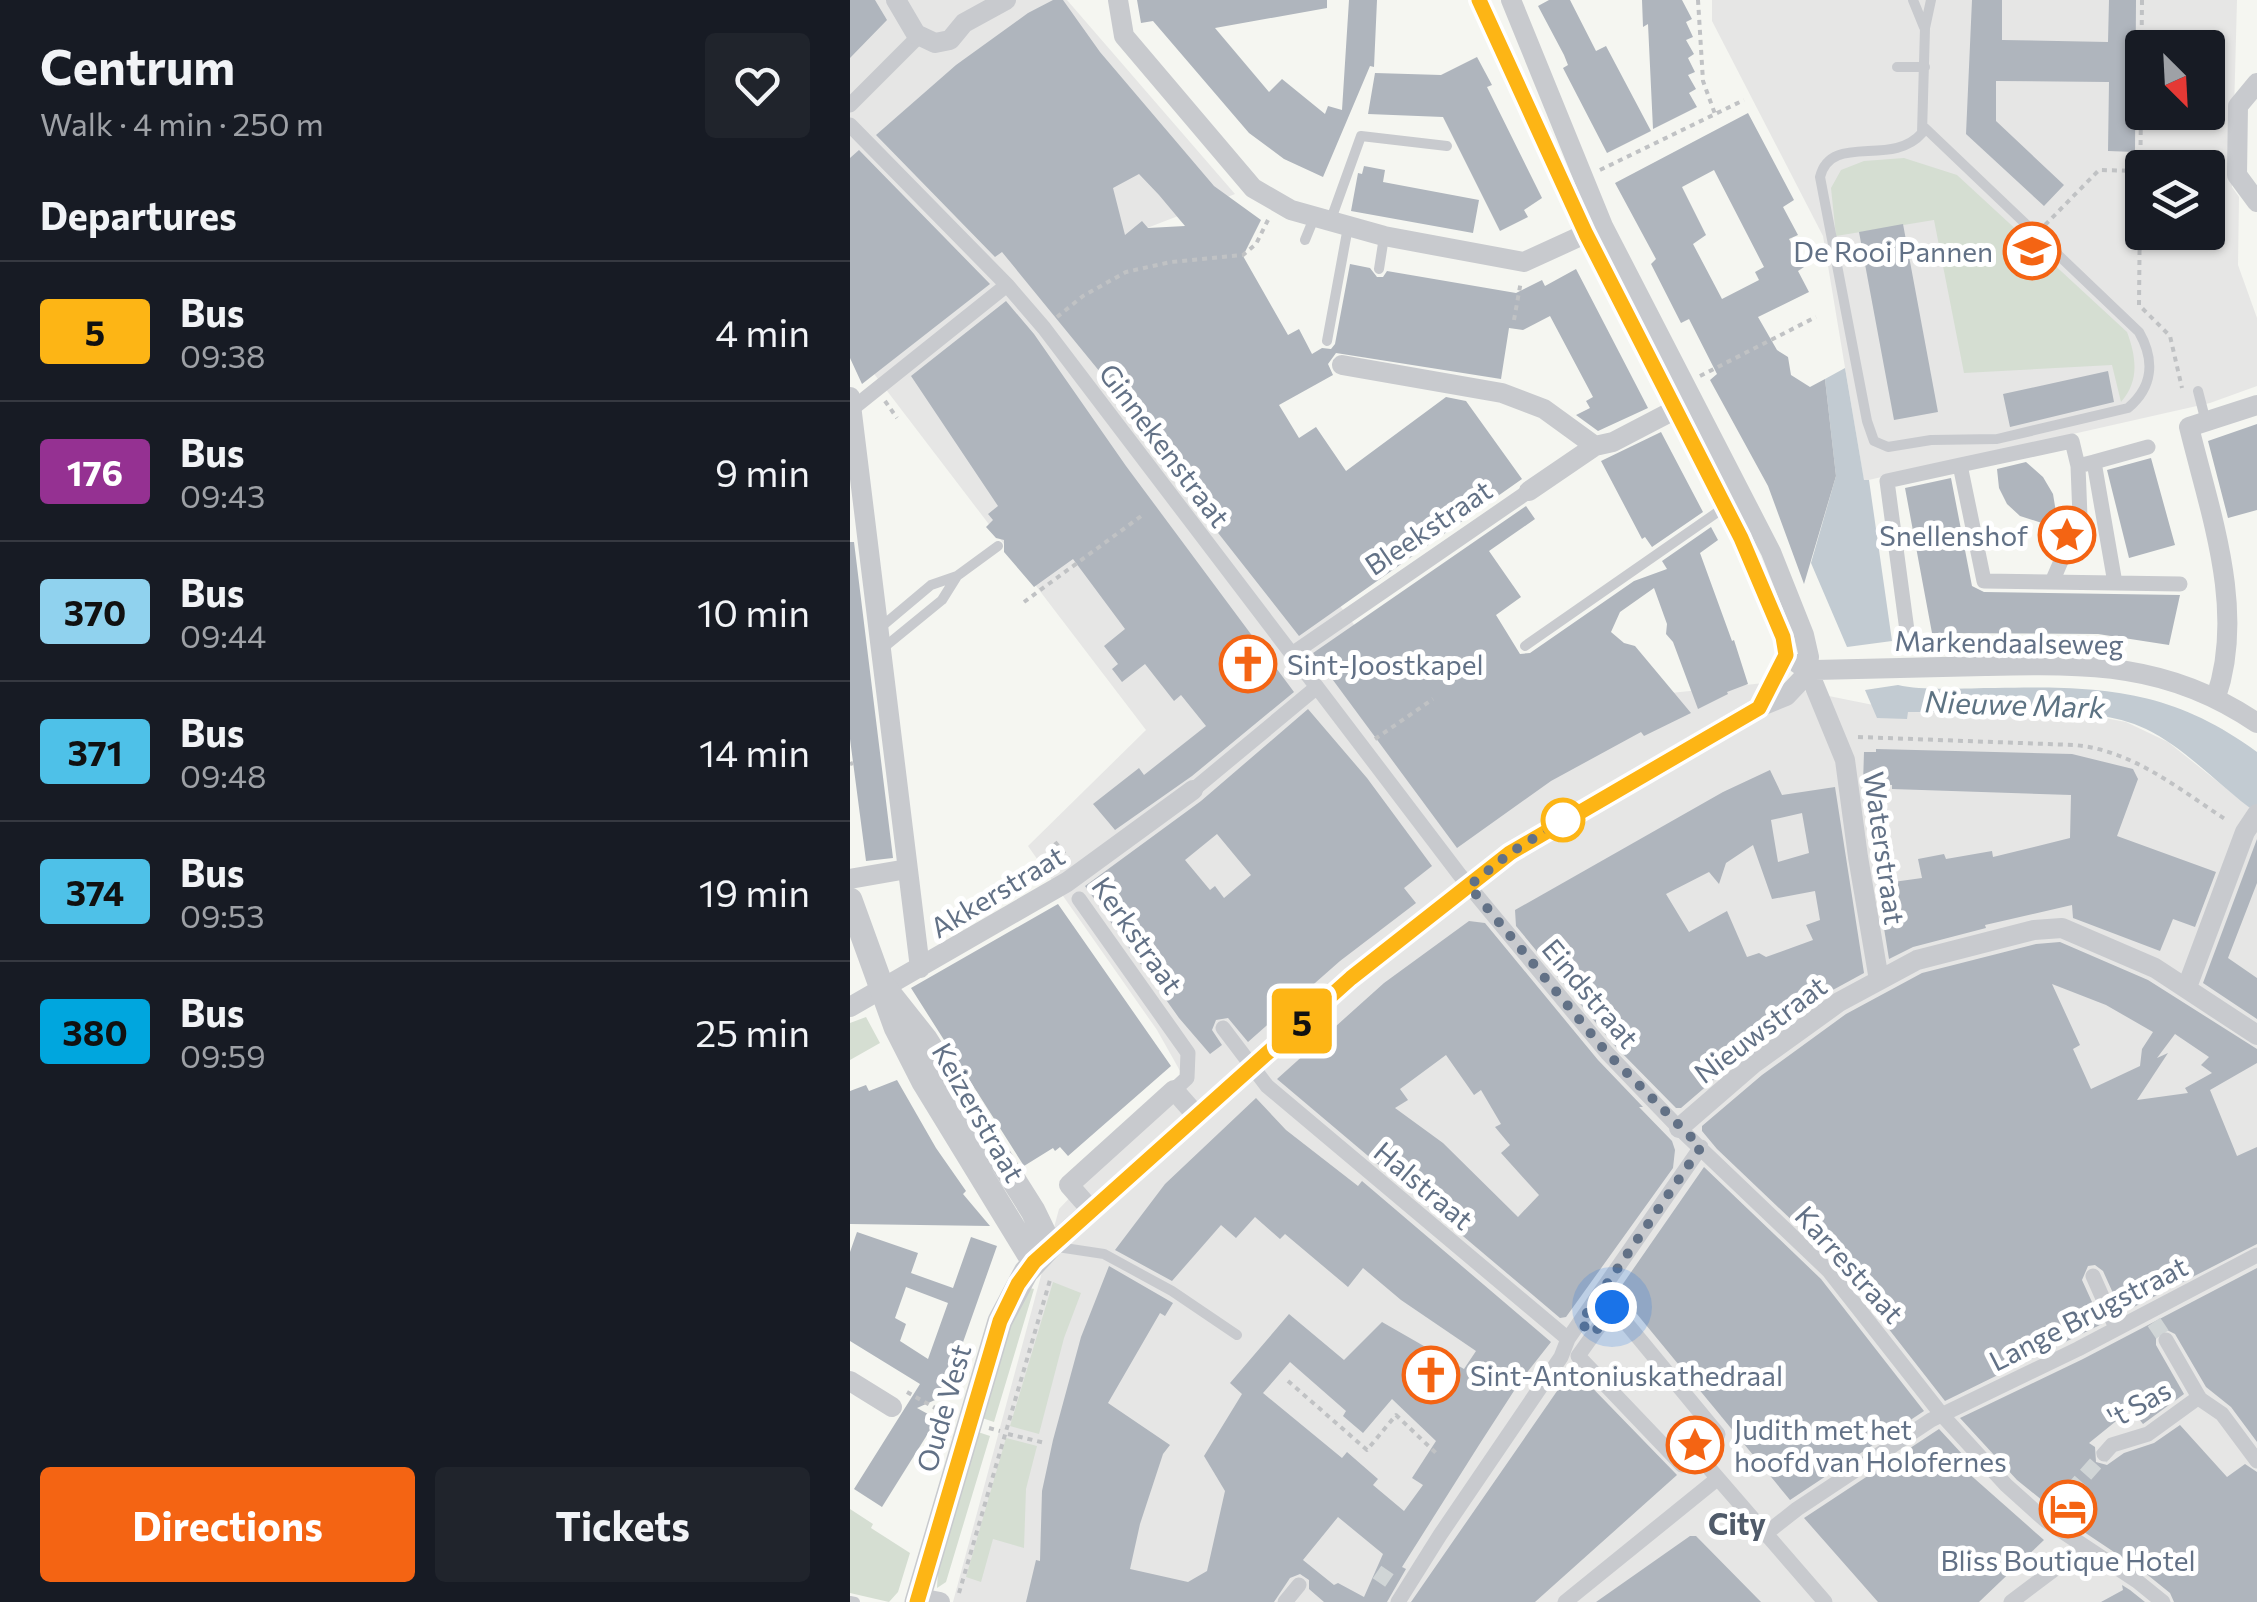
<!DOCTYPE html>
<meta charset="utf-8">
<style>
body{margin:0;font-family:Commissioner,sans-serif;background:#20242c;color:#f1f3f6;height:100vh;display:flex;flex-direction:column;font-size:38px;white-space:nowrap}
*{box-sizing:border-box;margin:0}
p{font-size:32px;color:#9ea1a6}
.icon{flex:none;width:55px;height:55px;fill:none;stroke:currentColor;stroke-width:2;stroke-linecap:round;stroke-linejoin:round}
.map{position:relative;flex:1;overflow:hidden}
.panel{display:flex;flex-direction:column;background:#171b24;width:850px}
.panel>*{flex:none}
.badge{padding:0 20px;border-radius:8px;font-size:35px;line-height:65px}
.needle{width:65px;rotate:156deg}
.fabs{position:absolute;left:1275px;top:30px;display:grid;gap:20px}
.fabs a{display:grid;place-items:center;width:100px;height:100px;border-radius:10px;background:#171b24;box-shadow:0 2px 8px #0004;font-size:50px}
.you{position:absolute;width:50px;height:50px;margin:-25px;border:8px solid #fff;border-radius:50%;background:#1a73e8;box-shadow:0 0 0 15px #1a73e833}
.map>.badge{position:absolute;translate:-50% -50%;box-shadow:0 0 0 5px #fff}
h2{padding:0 40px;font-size:38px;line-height:90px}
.round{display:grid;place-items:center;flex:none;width:105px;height:105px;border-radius:10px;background:#20242c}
.summary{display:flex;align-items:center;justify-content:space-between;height:170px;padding:0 40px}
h1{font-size:48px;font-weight:700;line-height:75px}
.button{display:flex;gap:20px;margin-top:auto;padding:20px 40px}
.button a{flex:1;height:115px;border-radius:10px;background:#f46413;color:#fff;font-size:40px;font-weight:700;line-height:115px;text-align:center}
.button a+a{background:#20242c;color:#f1f3f6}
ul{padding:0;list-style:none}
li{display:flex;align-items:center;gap:30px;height:140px;padding:0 40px;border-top:2px solid #363941}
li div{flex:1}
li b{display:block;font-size:38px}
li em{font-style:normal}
li .badge{min-width:110px;font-weight:700;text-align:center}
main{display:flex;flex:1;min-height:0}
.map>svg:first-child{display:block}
.built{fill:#e6e6e5;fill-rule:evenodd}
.green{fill:#d5ded2}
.water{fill:#c2cbd2}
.building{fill:#afb5bd;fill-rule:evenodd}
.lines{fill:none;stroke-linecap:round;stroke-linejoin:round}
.pedestrian-tunnel{stroke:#d0d5d6;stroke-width:15;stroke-dasharray:15 8;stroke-linecap:butt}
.path{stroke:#c0c2c4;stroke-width:4;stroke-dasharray:5 5;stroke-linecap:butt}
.service{stroke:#c8cace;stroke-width:10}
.pedestrian{stroke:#c8cace;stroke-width:15}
.minor{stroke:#c8cace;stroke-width:20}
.tertiary{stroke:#c8cace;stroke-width:25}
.line-casing{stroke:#fff;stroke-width:22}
.line{stroke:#fdb515;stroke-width:15}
.walk{stroke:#627186;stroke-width:10;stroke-dasharray:0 18}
.stop-dot{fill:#fff;stroke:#fdb515;stroke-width:5}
.labels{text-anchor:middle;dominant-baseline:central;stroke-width:10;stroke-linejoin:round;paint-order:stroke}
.poi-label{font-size:28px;fill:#627186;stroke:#fff;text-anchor:start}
.street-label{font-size:28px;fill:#627186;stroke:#fff}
.water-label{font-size:30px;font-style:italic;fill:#5d7383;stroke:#fff}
.neighbourhood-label{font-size:30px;font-weight:bold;fill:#505b6a;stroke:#fff}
</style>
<main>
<section class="panel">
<div class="summary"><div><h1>Centrum</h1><p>Walk · 4 min · 250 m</p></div><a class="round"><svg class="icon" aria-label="heart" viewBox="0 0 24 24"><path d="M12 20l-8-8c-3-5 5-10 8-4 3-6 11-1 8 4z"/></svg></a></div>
<h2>Departures</h2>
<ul>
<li><span class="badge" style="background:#fdb515;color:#111">5</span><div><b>Bus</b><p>09:38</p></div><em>4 min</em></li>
<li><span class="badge" style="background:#953192;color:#fff">176</span><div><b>Bus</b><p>09:43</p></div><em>9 min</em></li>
<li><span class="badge" style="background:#90d2ee;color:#111">370</span><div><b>Bus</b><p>09:44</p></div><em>10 min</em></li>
<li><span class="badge" style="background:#4ec1e8;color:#111">371</span><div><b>Bus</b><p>09:48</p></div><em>14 min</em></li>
<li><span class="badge" style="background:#4ec1e8;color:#111">374</span><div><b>Bus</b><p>09:53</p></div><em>19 min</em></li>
<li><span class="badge" style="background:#00a6de;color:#111">380</span><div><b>Bus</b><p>09:59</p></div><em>25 min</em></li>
</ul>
<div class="button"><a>Directions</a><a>Tickets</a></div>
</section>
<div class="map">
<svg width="1407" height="1602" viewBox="0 0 1407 1602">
<rect width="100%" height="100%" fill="#f5f6f1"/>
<path class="built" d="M0 0H217L385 194 235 252 277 322 602 755 784 697 914 683 1058 712 1228 713 1276 722 1318 742 1407 813V1602H103L209 1209 334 1078 307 1030 178 846 296 730 15 362 0 358Z
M862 0H1387L1382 187 1389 197 1388 265 1407 318V386L1360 403 1014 481 973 236 862 21ZM1292 48H1358V112H1292ZM1292 168H1358V232H1292Z"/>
<path class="green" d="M1054 158 1107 175 1277 332C1286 356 1290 381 1271 402L1262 365 1114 373 1084 220 986 236 981 188 991 170 1014 161Z
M16 1017 30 1043 0 1060V1023Z
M203 1282 231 1293 214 1338 189 1434 160 1426Z
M180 1288 184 1289 144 1422 132 1418 157 1329Z
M128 1432 140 1436 96 1582 87 1588 88 1570Z
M156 1438 187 1446 176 1489 174 1548 143 1539 131 1582 116 1577Z
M0 1509 23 1524 21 1528 60 1553 48 1592 39 1602 0 1593Z"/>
<path class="water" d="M995 368 1014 480H1019L1042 641 997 647 961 563 986 476 975 379Z
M1048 685C1071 691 1117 688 1145 688 1248 686 1320 688 1407 752V813C1370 787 1337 749 1296 729 1235 700 1126 713 1058 712L1057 719 1027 718 1015 690Z"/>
<path class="building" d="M0 0H25L37 20 0 58Z
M203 0H213L250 52 364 186 411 220 393 256 438 335 449 329 462 354 472 348 481 349 485 344 500 264 520 268 527 277H533L537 271 666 293 692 280 695 286 726 269 798 408 748 431 726 415 740 408 736 401 743 397 700 316 673 330 659 328 651 379 486 353 478 364 483 375 429 405 449 438 466 427 496 471 596 397 616 401 672 479 449 636 310 459 259 383 152 252 145 257 26 135 106 65 178 13ZM289 174 309 195 335 226 298 228 292 221 275 235 263 188Z
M287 0H477V8L365 28 419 92 432 79 475 114 478 106 492 110 499 0H527L524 67 520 66 473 177 434 159 399 133 303 21 291 23Z
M699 0H720L746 51 756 46 801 131 757 153 713 68 718 65 714 55 688 6Z
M792 0H832L842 19 836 22 843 37 836 40 844 54 838 58 845 72 838 75 846 89 839 93 847 107 803 129 798 24 793 27Z
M1122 0H1152V40L1258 42 1259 0H1286L1285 152 1258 151 1259 82 1146 81V121L1214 185 1194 206 1116 134Z
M627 57 642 85 637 87 692 198 674 210 678 217 650 231 593 117 518 114 525 73 591 75Z
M898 113 944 200 933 207 948 235 939 239 954 267 948 271 959 292 908 317 927 350 938 357 941 375 960 387 975 379 986 476 954 584 918 486 860 380 867 374 839 319 831 323 801 264 806 259 765 183ZM864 170 914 267 905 272 909 280 872 299 843 244 856 235 832 187Z
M9 150 140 284 12 384 0 358V158Z
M514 166 535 170 533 182 629 200 623 233 501 211 508 173 512 174Z
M1053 224 1088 412 1044 420 1009 232Z
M156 301 184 334 276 466 444 692 342 776 265 830 243 804 289 768 294 775 356 726 331 695 324 701 295 664 272 682 262 669 268 664 254 646 275 629 223 559 184 587 154 552V540L146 538 136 527 143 520 138 514 148 506 61 376Z
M1258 371 1264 402 1160 427 1153 394Z
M1407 424V510L1378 518 1358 441Z
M811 432 853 512 802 547 795 537 792 539 751 461Z
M1301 458 1325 545 1279 558 1257 470Z
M1176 462 1193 477 1203 494 1206 512 1195 524 1170 516 1157 504 1149 488 1147 469Z
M1101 478 1122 586 1134 592 1330 595 1319 645 1248 634 1082 633 1055 488Z
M676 506 685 519 639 551 671 597 646 615 670 654 680 653 784 581 817 569 812 561 861 527 868 540 850 553 882 641 884 640 898 684 877 692 878 694 848 709 823 642 816 634 817 624 804 588 770 612 761 632 774 643 785 646 841 713 794 736 791 732 701 781 607 848 463 653Z
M0 542H4L43 858 16 861 0 739Z
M458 709 517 778 582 866 554 888 566 903 490 961 398 1042 378 1018 366 1020 362 1030 372 1045 360 1054 329 1018 235 886 351 801ZM367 834 401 875 374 898 365 886 360 890 335 860Z
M1026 749 1222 754 1283 769 1288 779 1267 836 1366 872 1345 927 1323 919 1310 951 1223 918 1222 905 1135 925 1136 928 1063 947 1039 959 1025 873 1034 871 1036 883 1072 878 1068 859 1094 854 1096 859 1142 851 1143 857 1220 838 1221 795 1042 789V785L1013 784 1014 752H1026Z
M920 770 932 795 985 787 1014 973 981 991 895 1053 831 1108H826L765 1046 666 926 665 910 873 792ZM952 813 959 853 928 862 921 820ZM903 845 922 899 965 891 970 920 956 925 963 940 916 957 909 953 897 957 877 911 839 932 816 894 859 872 869 884 876 863Z
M1407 839V883L1378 958 1407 978V1019L1353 983Z
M208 904 321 1066 218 1156 210 1147 205 1151 203 1148 174 1166 61 988Z
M619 921 635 923 748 1060 793 1107H789L822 1141 825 1150 823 1168 716 1317 710 1318 427 1079 534 983ZM596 1055 624 1095 631 1090 651 1124 645 1127 660 1145 651 1153 689 1195 668 1217 593 1143 545 1108 558 1100 550 1089Z
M1210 942 1298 980 1407 1049V1063L1360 1090 1387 1156 1407 1147V1244L1272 1313 1253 1271 1245 1265 1238 1266 1232 1280 1252 1324 1095 1401 988 1264 867 1149 852 1131V1126L912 1075 996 1014 1072 973 1186 944ZM1202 984 1256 1005 1303 1032 1292 1049 1290 1066 1241 1089 1223 1049 1230 1045ZM1325 1034 1359 1057 1351 1065 1362 1073 1335 1088 1338 1093 1287 1100 1318 1053 1307 1058Z
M47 1080 86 1148 116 1191 113 1194 140 1226 0 1224V1091L16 1085 19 1091Z
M406 1098 436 1130 508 1186 512 1181 701 1342 671 1380 629 1445 552 1567 556 1569 537 1602H474L459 1589V1580L450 1574 440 1578 424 1602H176L186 1560 190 1561 192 1491 203 1440 231 1337 259 1266 323 1303 315 1316 310 1313 258 1403 320 1445 313 1454 290 1524 280 1569 338 1582 357 1571 375 1491 354 1456 392 1394 380 1383 439 1314 494 1360 532 1322 614 1369 626 1351 551 1300 513 1268 498 1287 435 1234 430 1239 405 1217 386 1238 371 1225 322 1281 265 1250 315 1184ZM440 1362 496 1411 493 1416 513 1433 542 1399 586 1441 562 1478 573 1485 554 1511 523 1485 528 1479 497 1452 492 1458 413 1393ZM488 1517 533 1554 514 1597 488 1583 484 1585 453 1560Z
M854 1167 971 1279 1074 1411 940 1500 768 1291Z
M7 1232 68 1253 61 1273 103 1288 121 1237 147 1246 94 1396 67 1408 87 1419 32 1507 4 1489 70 1384 0 1341V1252ZM56 1287 98 1303 78 1359 50 1341 56 1324 45 1318Z
M1407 1268V1442L1381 1407 1356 1387 1325 1334 1315 1329 1306 1335V1345L1334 1394 1293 1424 1281 1409 1239 1443 1245 1447 1246 1462 1257 1465 1274 1453 1304 1443 1330 1425 1377 1477 1395 1464 1407 1472V1602H1324L1320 1593 1294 1572 1219 1522 1167 1480 1110 1418 1233 1359Z
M723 1368 827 1475 685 1602H561Z
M1089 1429 1114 1456 1108 1464 1194 1540 1129 1602H1028L954 1518Z
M840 1536H846L911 1602H746Z
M1272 1585 1280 1590 1295 1602H1251L1273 1590Z"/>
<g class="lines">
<path class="pedestrian-tunnel" d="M1304 1322 1316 1340
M1205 1509 1254 1454
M527 1572 546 1585"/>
<path class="path" d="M848 0 853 81 865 114
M1292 0 1289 305 1320 336 1332 388
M750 170 894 100
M1358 171 1361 172
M1195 225 1249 170 1292 171
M207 317 233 296 276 272 321 262 393 255 406 244 418 220
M664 320 671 281
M850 376 966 317
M35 401 47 418
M174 602 294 514
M1008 737 1224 745C1283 750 1330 790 1378 821
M525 739 583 699
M0 764 3 763
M205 842 218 858
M438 1381 517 1450 546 1415 587 1454
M57 1392 101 1417
M139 1428 150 1431
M158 1434 195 1443
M109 1593 200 1280"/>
<path class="service" d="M1063 0 1074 27
M1047 67H1075
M1075 128 1289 332C1305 360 1303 387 1278 408L1147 439 1081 440 1038 447 1024 441 1017 421 970 177C981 132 1042 168 1072 133L1075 28 1081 0
M480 222 511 136 597 146
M455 240 464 218
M529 269 534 237
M477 341 498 227
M1348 391 1356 422
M31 627 81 585 107 576 148 546
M675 646 875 507
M32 649 92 600 107 576
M201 1246 254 1254 322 1291 387 1335
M0 1601 5 1602"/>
<path class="pedestrian" d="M0 105 69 36
M0 125 157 285 194 328 609 874 757 1053 829 1128 979 1271 1092 1415 1156 1485 1195 1520 1287 1581 1313 1602
M2 409 157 285
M1298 447 1244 462 1265 583 1330 584
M1244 462 1228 466 1222 441 1110 465 1134 581 1265 583
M1202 582 1230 517 1228 466
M1058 638 1037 481 1110 465
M442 654 679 491
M343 790 467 687
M229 899 338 1053 337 1078 324 1090
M373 1028 417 1086 718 1339
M1243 1276 1266 1328
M763 1307 868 1434 832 1465 728 1356Z
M1316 1340 1350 1399 1372 1414 1407 1461
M846 1453 975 1602
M1254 1454 1262 1445 1298 1434 1349 1397
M914 1535 947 1509 1081 1420 1228 1349 1407 1255
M435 1602 449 1585
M548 1602 590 1535 711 1357 718 1339 851 1147
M715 1602 867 1479
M1161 1602 1234 1547"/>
<path class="minor" d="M46 0 66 34 85 43 100 40 114 23 156 0
M268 0 274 36 403 188 441 210 534 236 674 262 746 229
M629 0 736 235 891 538 933 637 936 655 909 707
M1407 83 1388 106 1387 175 1407 202
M492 365 652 393 694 409 745 446
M0 397 70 968
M679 491 745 446 763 442 834 405
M948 664 965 670C1022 669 1078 667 1135 666 1238 664 1318 662 1407 723
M958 670 995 760 1008 857 1029 980
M1366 697C1396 610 1360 513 1339 427L1407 405
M0 879 57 869
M1337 987 1395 832 1407 814
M0 1007 217 882 343 790
M829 1128 903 1064 989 1002 1067 960 1184 930 1212 928 1305 968 1407 1035
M241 1210 219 1185 324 1090 346 1115
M200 1246 501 979 660 853 909 707 936 696 955 676 959 657 954 635 921 552 753 226 661 0
M0 1381 42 1407
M69 1598 90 1602"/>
<path class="tertiary" d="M0 900 46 1027 74 1082 184 1262
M33 986 75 1039 183 1211 200 1246 176 1272 150 1321 67 1602"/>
</g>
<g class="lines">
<g class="line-casing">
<path id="line" d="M67 1602 150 1321 168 1284 184 1262 501 978 660 853 909 708 936 655 933 637 891 538 736 234 629 0"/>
</g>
<use href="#line" class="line"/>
<path class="walk" d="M713 820 660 853 619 886 757 1053 851 1147 730 1323 744 1334 762 1307"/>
</g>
<defs>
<g id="school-ring" transform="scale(2.875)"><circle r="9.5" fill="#fff" stroke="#f46413" stroke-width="1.5"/><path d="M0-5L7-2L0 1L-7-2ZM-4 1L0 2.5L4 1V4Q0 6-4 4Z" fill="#f46413"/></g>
<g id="sight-ring" transform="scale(2.875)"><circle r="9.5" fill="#fff" stroke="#f46413" stroke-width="1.5"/><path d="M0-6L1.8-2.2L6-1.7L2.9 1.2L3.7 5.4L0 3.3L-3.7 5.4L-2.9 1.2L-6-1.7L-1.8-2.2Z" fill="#f46413"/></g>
<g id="church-ring" transform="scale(2.875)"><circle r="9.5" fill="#fff" stroke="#f46413" stroke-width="1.5"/><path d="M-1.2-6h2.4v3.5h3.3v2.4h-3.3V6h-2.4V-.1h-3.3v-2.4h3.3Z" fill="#f46413"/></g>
<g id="hotel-ring" transform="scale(2.875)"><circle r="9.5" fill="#fff" stroke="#f46413" stroke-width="1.5"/><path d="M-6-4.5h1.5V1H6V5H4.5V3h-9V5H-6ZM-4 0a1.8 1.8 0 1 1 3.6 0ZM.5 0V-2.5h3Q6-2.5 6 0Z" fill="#f46413"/></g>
</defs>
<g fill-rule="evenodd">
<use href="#school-ring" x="1182" y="251"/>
<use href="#sight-ring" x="1217" y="535"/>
<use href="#church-ring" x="398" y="664"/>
<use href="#church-ring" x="581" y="1375"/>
<use href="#sight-ring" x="845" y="1445"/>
<use href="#hotel-ring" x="1218" y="1509"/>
</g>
<circle class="stop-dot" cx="713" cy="820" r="20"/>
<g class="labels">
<g class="poi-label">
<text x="1143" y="251" text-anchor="end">De Rooi Pannen</text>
<text x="1178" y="535" text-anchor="end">Snellenshof</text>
<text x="437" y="664">Sint-Joostkapel</text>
<text x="620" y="1375">Sint-Antoniuskathedraal</text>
<text x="884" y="1429">Judith met het<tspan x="884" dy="32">hoofd van Holofernes</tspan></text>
<text x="1218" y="1560" text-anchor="middle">Bliss Boutique Hotel</text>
</g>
<g class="street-label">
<text transform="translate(315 445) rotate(53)">Ginnekenstraat</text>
<text transform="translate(578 527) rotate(-34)">Bleekstraat</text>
<text transform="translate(1159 642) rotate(1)">Markendaalseweg</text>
<text transform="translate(1035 848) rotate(82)">Waterstraat</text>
<text transform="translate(147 891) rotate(-31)">Akkerstraat</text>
<text transform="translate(288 935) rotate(55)">Kerkstraat</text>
<text transform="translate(741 993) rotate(50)">Eindstraat</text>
<text transform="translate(910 1029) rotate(-37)">Nieuwstraat</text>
<text transform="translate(129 1112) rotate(60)">Keizerstraat</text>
<text transform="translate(574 1185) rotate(40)">Halstraat</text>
<text transform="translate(1000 1264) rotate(48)">Karrestraat</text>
<text transform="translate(1238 1313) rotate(-27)">Lange Brugstraat</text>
<text transform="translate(1289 1403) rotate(-29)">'t Sas</text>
<text transform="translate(93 1408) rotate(-74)">Oude Vest</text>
</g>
<g class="water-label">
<text transform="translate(1165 703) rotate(2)">Nieuwe Mark</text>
</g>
<g class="neighbourhood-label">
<text x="887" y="1522">City</text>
</g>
</g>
</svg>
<div class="fabs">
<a><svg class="needle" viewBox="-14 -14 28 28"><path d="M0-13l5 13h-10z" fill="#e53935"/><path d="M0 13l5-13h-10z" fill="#9ea1a6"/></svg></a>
<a><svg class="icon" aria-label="layers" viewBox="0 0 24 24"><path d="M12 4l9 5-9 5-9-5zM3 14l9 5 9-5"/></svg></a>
</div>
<div class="you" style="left:762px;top:1307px"></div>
<b class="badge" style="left:452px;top:1021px;background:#fdb515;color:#111">5</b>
</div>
</main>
